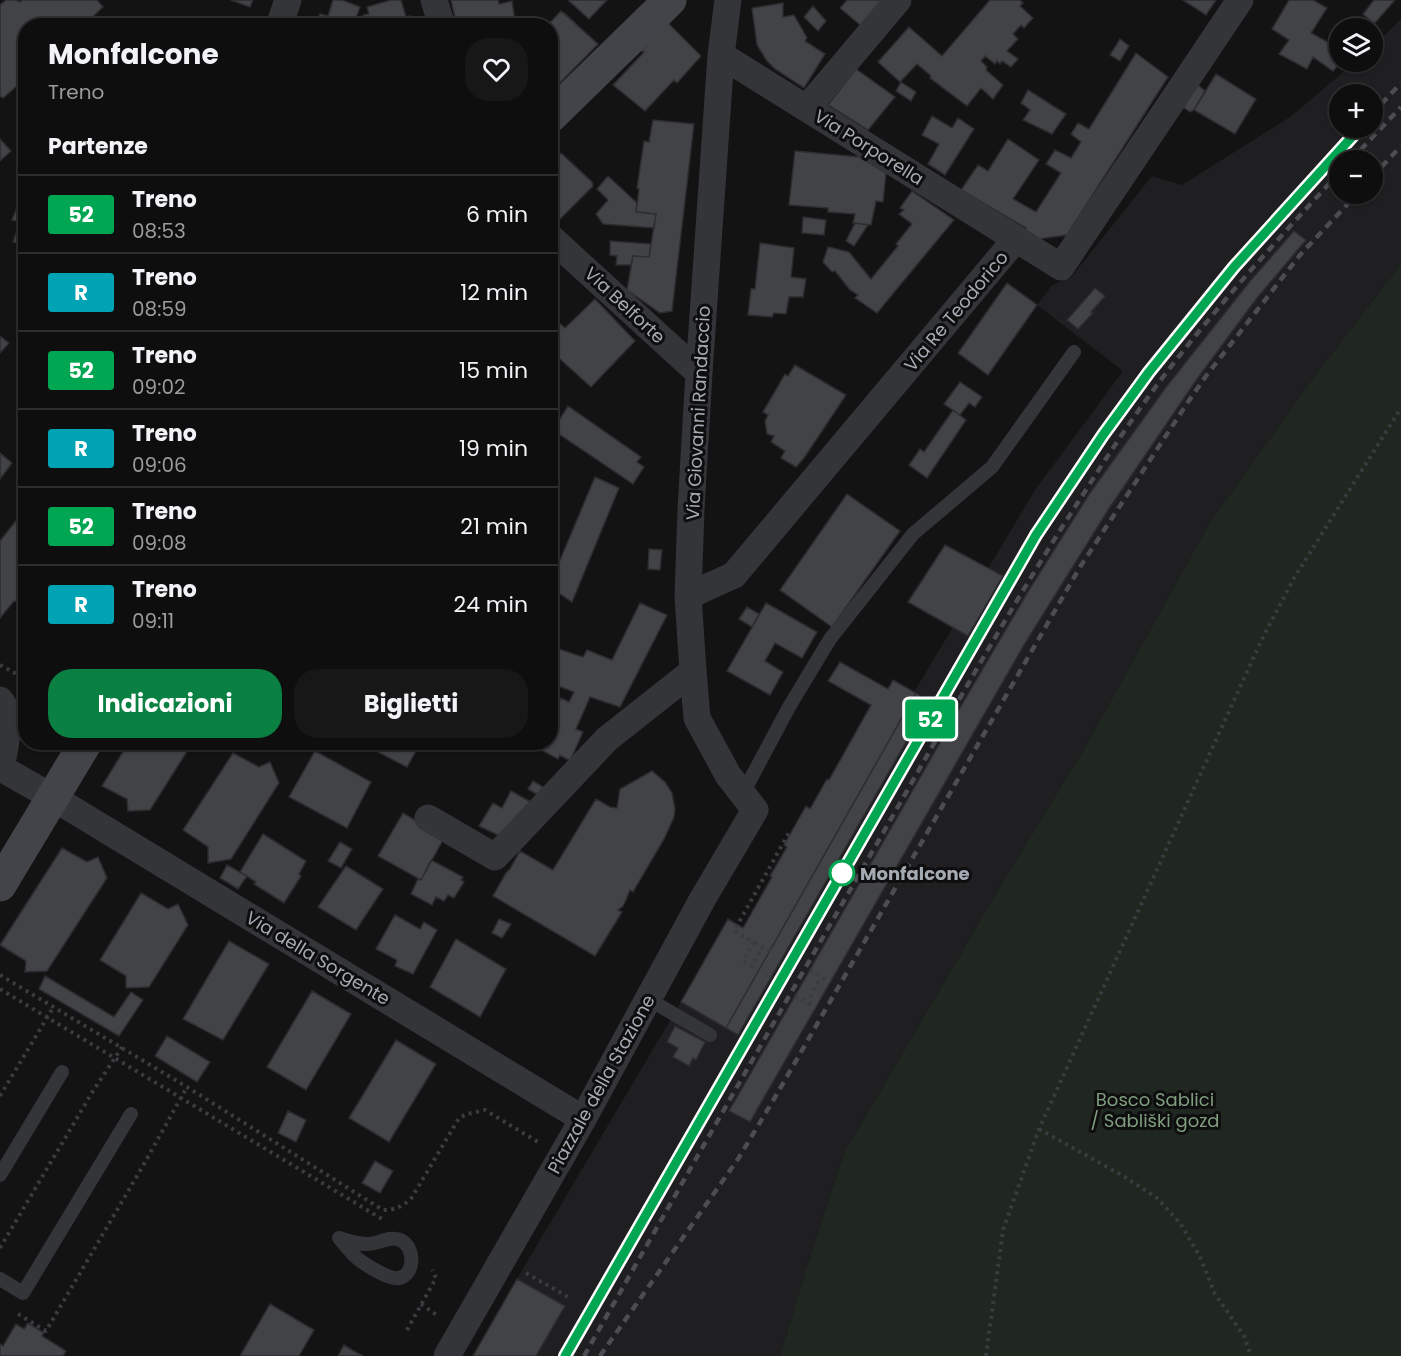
<!DOCTYPE html>
<html lang="it">
<meta charset="utf-8">
<style>
body{margin:0;font-family:Poppins,sans-serif;background:#171718;color:#f1f3f6;height:100vh;display:flex;flex-direction:column;font-size:22px;white-space:nowrap}
*{box-sizing:border-box;margin:0}
p{font-size:20px;color:#9b9c9e}
.icon{flex:none;width:33px;height:33px;fill:none;stroke:currentColor;stroke-width:2;stroke-linecap:round;stroke-linejoin:round}
.map{position:relative;flex:1;overflow:hidden}
.drawer{position:absolute;left:18px;top:18px;width:540px;height:732px;display:flex;flex-direction:column;background:#0e0e0f;border-radius:24px;box-shadow:0 2px 4px #0004,0 0 0 2px #2e2e2f}
.drawer>*{flex:none}
.badge{padding:0 12px;border-radius:4px;font-size:21px;line-height:39px}
.fabs{position:absolute;left:1329px;top:18px;display:grid;gap:12px}
.fabs a{display:grid;place-items:center;width:54px;height:54px;border-radius:50%;background:#0e0e0f;box-shadow:0 2px 4px #0004,0 0 0 2px #2e2e2f;font-size:30px}
.map>.badge{position:absolute;translate:-50% -50%;box-shadow:0 0 0 3px #fff}
h2{padding:0 30px;font-size:22px;line-height:54px}
.round{display:grid;place-items:center;flex:none;width:63px;height:63px;border-radius:24px;background:#171718}
.overview{display:flex;align-items:center;justify-content:space-between;height:102px;padding:0 30px}
h1{font-size:28px;font-weight:700;line-height:45px}
.primary-button{display:flex;gap:12px;margin-top:auto;padding:12px 30px}
.primary-button a{flex:1;height:69px;border-radius:24px;background:#0b8043;color:#fff;font-size:24px;font-weight:700;line-height:69px;text-align:center}
.primary-button a+a{background:#171718;color:#f1f3f6}
ul{padding:0;list-style:none}
li{display:flex;align-items:center;gap:18px;height:78px;padding:0 30px;border-top:2px solid #2e2e2f}
li div{flex:1}
li b{display:block;font-size:22px}
li em{font-style:normal}
li .badge{min-width:66px;font-weight:700;text-align:center}
.map>svg:first-child{display:block}
.built{fill:#1f1f21;fill-rule:evenodd}
.green{fill:#1f2720}
.building{fill:#424347;stroke:#2d2d30;stroke-width:1.5}
.lines{fill:none;stroke-linecap:round;stroke-linejoin:round}
.path{stroke:#3a3c40;stroke-width:4;stroke-dasharray:3 4.5;stroke-linecap:butt}
.lane{stroke:#343539;stroke-width:14}
.street{stroke:#343539;stroke-width:27}
.secondary{stroke:#424449;stroke-width:33}
.rail{stroke:#4b4d52;stroke-width:4.5;stroke-dasharray:8 6;stroke-linecap:butt}
.line-casing{stroke:#fff;stroke-width:14}
.line{stroke:#00a651;stroke-width:9}
.stop-dot{fill:#fff;stroke:#00a651;stroke-width:3}
.labels{text-anchor:middle;dominant-baseline:central;stroke-width:6;stroke-linejoin:round;paint-order:stroke}
.street-label{font-size:18px;fill:#a5abb3;stroke:#0e0e0f}
.stop-label{font-size:18px;font-weight:bold;fill:#a5abb3;stroke:#0e0e0f;text-anchor:start}
.park-label{font-size:18px;fill:#7f9d7e;stroke:#0e0e0f}
</style>
<div class="map">
<svg width="1401" height="1356" viewBox="0 0 1401 1356">
<rect width="100%" height="100%" fill="#131314"/>
<path class="built" d="M1401 19V264L1311 381 1209 524 1087 744 997 892 844 1153 804 1276 780 1356H473L524 1267 681 1002 728 919 743 928 772 877 787 847 784 845 806 806 810 808 827 779H829L871 706 828 681 840 662 887 689 893 680 914 692 1035 490 1123 371 1037 305 1052 285 1071 277 1152 176 1182 185 1290 117 1355 62H1372L1373 46ZM1340 94H1372V128H1340ZM1340 160H1372V194H1340Z"/>
<path class="green" d="M1401 264V1356H780L804 1276 844 1153 997 892 1087 744 1209 524 1311 381Z"/>
<path class="building" d="M6 0H16L20 2 22 0H97L103 7 83 26H26V78L3 98 0 96V5Z
M231 0H253L250 7Z
M333 0H342L360 7 353 26H315L320 14 328 16Z
M391 0H401L406 17 411 16 413 26H366L363 15 369 14 367 7Z
M451 0H498L499 4 512 1 515 21 496 26H457Z
M451 0H498L499 4 512 1 515 21 496 26H457Z
M568 0H607L589 19Z
M847 0H889L865 29 840 8Z
M990 0H1020L1023 3 1020 6 1033 18 1024 28 1021 25 1013 34 1018 39 1007 51 1018 59 1011 67 1002 61 1000 64 997 61 995 64 985 56 981 61 987 67 986 70 1003 85 993 99 981 88 967 106 930 78 931 76 917 64 900 82 878 62 909 27 942 56Z
M1183 0H1216L1206 15Z
M1289 0H1313L1327 8 1311 33 1340 49V62H1341L1333 71 1313 57 1307 69 1279 54 1289 40 1272 29Z
M1374 0H1395L1374 24 1363 14Z
M783 3V17L794 15 807 38 805 41 825 54 804 88 775 69 767 61 757 45 752 8Z
M813 6 826 21 818 31 804 17Z
M561 11 598 44 550 93V26H547Z
M560 12 564 13 598 44 550 93V26H547Z
M667 22 701 56 677 83 674 80 645 111 613 85 644 52 641 51Z
M1120 39 1129 46 1120 61 1110 55Z
M1136 53 1168 77 1067 235 1039 239 1025 230 1026 228 961 190 978 165 988 171 1008 139 1039 160 1013 199 1036 212 1061 173 1046 164 1055 150 1071 158 1081 142 1071 134 1078 123 1089 129Z
M856 69 895 97 868 130 828 105Z
M1216 74 1256 99 1235 134 1194 110Z
M901 82 916 92 911 101 896 91Z
M1197 84 1205 91 1194 110 1190 112 1183 107Z
M1028 90 1066 114 1052 134 1023 120 1030 110 1021 103Z
M932 116 952 128 958 118 974 129 945 175 928 164 939 144 922 135Z
M653 120 694 124 672 311 660 313 627 290 633 256 649 257 656 214 636 212 639 189 637 188 644 141 649 142Z
M0 139 11 151 0 161Z
M795 151 860 157 886 173 883 202 876 201 871 225 853 223 855 214 828 212V208L789 205Z
M558 153 562 154 592 182 593 186 557 222 550 216V158Z
M608 176 637 203 636 212 656 214 654 228 603 224 596 214 608 200 597 189Z
M912 191 954 220 877 313 855 298 858 295 850 290 835 271 832 272 823 262 828 247 849 252 871 279 898 246 896 244 912 224 899 214 904 210 900 208Z
M21 197H26V246L13 242 20 222 12 220Z
M803 217 826 220 824 235 802 233Z
M855 223 868 225 854 246 846 241Z
M1294 231 1306 240 1257 298 1197 379 1110 507 1024 645 750 1122 729 1111 957 713 1029 590 1090 493 1167 386 1251 280Z
M610 241 651 244 649 257 633 256 631 265H616L617 256 610 255Z
M760 243 794 248 791 277 806 279 803 297H789L786 314 774 313 772 317 748 315 751 289H755Z
M1007 283 1037 305 988 375 958 353Z
M1095 288 1105 296 1091 312 1093 313 1078 329 1067 320Z
M595 299 635 341 591 387 550 350V326L556 320 565 328Z
M0 336 9 343 0 353Z
M795 365 846 395 804 458 796 467 781 458 785 451 771 442 774 436 767 434 765 421 768 415 763 412 785 374 788 376Z
M960 382 982 397 975 407 969 403 960 415 944 404Z
M568 406 641 457 637 462 644 467 633 484 553 430Z
M953 410 966 420 927 478 909 465 920 449 924 452Z
M0 453 12 463 0 479Z
M595 477 619 488 572 602 550 587V584Z
M847 494 900 531 832 627 780 590Z
M19 517 26 522V604L14 601 0 618V541Z
M945 545 1003 576 968 636 908 602Z
M649 549 662 550 660 570 648 569Z
M640 603 667 615 620 707 590 697 576 729 583 732 570 761 560 755 558 759 534 746 531 751 517 744V742H550V716L561 698 569 702 574 692 550 683V646L583 657 587 650 612 660Z
M766 603 817 632 802 658 775 643 765 661 783 672 770 695 727 671Z
M747 607 759 614 752 627 739 619Z
M840 662 888 689 893 680 916 693 726 1028 681 1002 728 919 743 928 772 877 770 876 787 847 784 845 806 806 810 809 827 779 829 780 871 705 828 681Z
M916 693 929 702 738 1035 726 1028Z
M129 742H193L150 810 128 811 127 799 102 786Z
M289 742H307L303 750Z
M376 742H421L407 767 372 749Z
M315 751 371 782 347 828 289 797Z
M233 753 259 767 270 762 279 783 231 859 208 863V847L183 830Z
M652 771 665 782 672 793 675 809 674 817 664 839 633 892 630 890 626 900 623 906 618 910 622 912 595 956 493 896 506 873 510 869 520 851 553 870 596 799 610 807 617 808 620 789Z
M533 781 543 787 538 795 528 789Z
M511 791 531 802 500 836 479 826 493 803 502 808Z
M403 813 444 838 421 880 378 856Z
M263 834 306 861 299 874 301 876 284 903 254 884 256 882 240 872Z
M340 842 352 849 341 868 328 861Z
M62 848 87 862 98 857 107 878 47 971 25 972 26 961 0 945Z
M431 860 463 877 461 880 464 882 454 898 448 895 444 901 436 897 432 905 411 894 418 879 421 880Z
M227 865 247 876 238 889 220 878Z
M346 866 383 889 356 930 318 907Z
M141 893 168 909 178 904 188 925 149 987 126 988V976L100 960Z
M395 915 420 929 424 922 437 930 413 974 395 966 397 960 376 949Z
M499 919 511 924 502 938 492 933Z
M456 939 506 969 480 1017 430 987Z
M229 941 269 964 223 1040 183 1019Z
M45 976 114 1017 131 992 143 1000 119 1036 39 989Z
M312 991 351 1014 306 1090 267 1067Z
M675 1026 705 1042 696 1060 693 1058 689 1066 673 1057 678 1048 667 1042Z
M167 1036 210 1062 197 1082 155 1056Z
M396 1040 436 1064 389 1142 349 1118Z
M288 1111 306 1120 296 1142 278 1133Z
M375 1161 393 1171 380 1193 362 1183Z
M517 1279 565 1306 536 1356H473Z
M270 1304 314 1330 299 1356H240Z
M28 1323 44 1333 42 1336 66 1351 63 1356H0V1344L3 1346 16 1324 24 1329Z
M344 1345 352 1350 363 1356H338Z"/>
<g class="lines">
<path class="path" d="M0 665 26 679
M754 942 743 961 752 966 763 947
M770 951 734 931 790 831
M810 970 830 982
M0 975 187 1087 383 1210C395 1210 401 1207 411 1199L459 1118 467 1114 485 1110 538 1142
M0 989 382 1219
M795 996 816 1007
M810 997 821 977
M0 1096 54 1006
M1039 1129 1125 1177 1157 1198 1180 1223 1200 1257 1215 1294 1244 1336 1251 1356
M0 1248 93 1091 122 1047
M526 1273 570 1298
M421 1304 438 1316
M18 1314 46 1331 144 1164 187 1087
M407 1330 436 1278 432 1270
M986 1356 1003 1230 1039 1129 1261 641 1294 578 1401 408"/>
<path class="lane" d="M742 795 789 707 830 639 913 534 992 467 1074 352
M648 999 710 1035
M0 1175 62 1072
M339 1238C348 1241 357 1244 366 1244 378 1245 390 1234 402 1241 415 1248 415 1275 399 1278 389 1280 366 1265 358 1259 351 1253 345 1245 339 1238Z
M0 1279 23 1293 131 1114"/>
<path class="street" d="M434 0 442 26
M279 26 288 0
M721 55 1061 267 1240 0
M807 108 898 0
M550 237 699 373
M688 596 734 575 1016 239
M0 700C15 717 4 748 1 768L52 797 583 1119
M428 818 495 857 607 739 693 671
M447 1356 583 1119 702 900 755 810 728 775 697 718 693 671 688 596 691 509 699 373 721 55 728 0"/>
<path class="secondary" d="M550 117 670 0
M0 885 86 742"/>
<path class="rail" d="M1372 114 1401 83
M1351 160 1401 107
M1372 177 1401 146
M565 1356 1036 535 1103 435 1149 372 1234 267 1360 128
M584 1356C682 1183 780 1011 879 840 946 723 1011 605 1084 493 1108 455 1133 417 1160 381 1215 308 1277 240 1340 172
M600 1356 738 1159 774 1099 1080 567 1188 402 1206 376 1300 255 1357 194"/>
</g>
<g class="lines">
<g class="line-casing">
<path id="line" d="M565 1356 1036 535 1103 435 1149 372 1234 267 1360 128"/>
</g>
<use href="#line" class="line"/>
</g>
<circle class="stop-dot" cx="842" cy="873" r="12"/>
<g class="labels">
<g class="street-label">
<text transform="translate(869 147) rotate(32)">Via Porporella</text>
<text transform="translate(625 305) rotate(43)">Via Belforte</text>
<text transform="translate(956 311) rotate(-50)">Via Re Teodorico</text>
<text transform="translate(698 413) rotate(-87)">Via Giovanni Randaccio</text>
<text transform="translate(318 958) rotate(31)">Via della Sorgente</text>
<text transform="translate(601 1084) rotate(-61)">Piazzale della Stazione</text>
</g>
<g class="stop-label">
<text x="860" y="873">Monfalcone</text>
</g>
<g class="park-label">
<text x="1155" y="1099">Bosco Sablici<tspan x="1155" dy="21">/ Sabliški gozd</tspan></text>
</g>
</g>
</svg>
<div class="fabs">
<a><svg class="icon" aria-label="layers" viewBox="0 0 24 24"><path d="M12 4l9 5-9 5-9-5zM3 14l9 5 9-5"/></svg></a>
<a>+</a>
<a>−</a>
</div>
<b class="badge" style="left:930px;top:719px;background:#00a651;color:#fff">52</b>
<section class="drawer">
<div class="overview"><div><h1>Monfalcone</h1><p>Treno</p></div><a class="round"><svg class="icon" aria-label="heart" viewBox="0 0 24 24"><path d="M12 20l-8-8c-3-5 5-10 8-4 3-6 11-1 8 4z"/></svg></a></div>
<h2>Partenze</h2>
<ul>
<li><span class="badge" style="background:#00a651;color:#fff">52</span><div><b>Treno</b><p>08:53</p></div><em>6 min</em></li>
<li><span class="badge" style="background:#00a3b4;color:#fff">R</span><div><b>Treno</b><p>08:59</p></div><em>12 min</em></li>
<li><span class="badge" style="background:#00a651;color:#fff">52</span><div><b>Treno</b><p>09:02</p></div><em>15 min</em></li>
<li><span class="badge" style="background:#00a3b4;color:#fff">R</span><div><b>Treno</b><p>09:06</p></div><em>19 min</em></li>
<li><span class="badge" style="background:#00a651;color:#fff">52</span><div><b>Treno</b><p>09:08</p></div><em>21 min</em></li>
<li><span class="badge" style="background:#00a3b4;color:#fff">R</span><div><b>Treno</b><p>09:11</p></div><em>24 min</em></li>
</ul>
<div class="primary-button"><a>Indicazioni</a><a>Biglietti</a></div>
</section>
</div>
